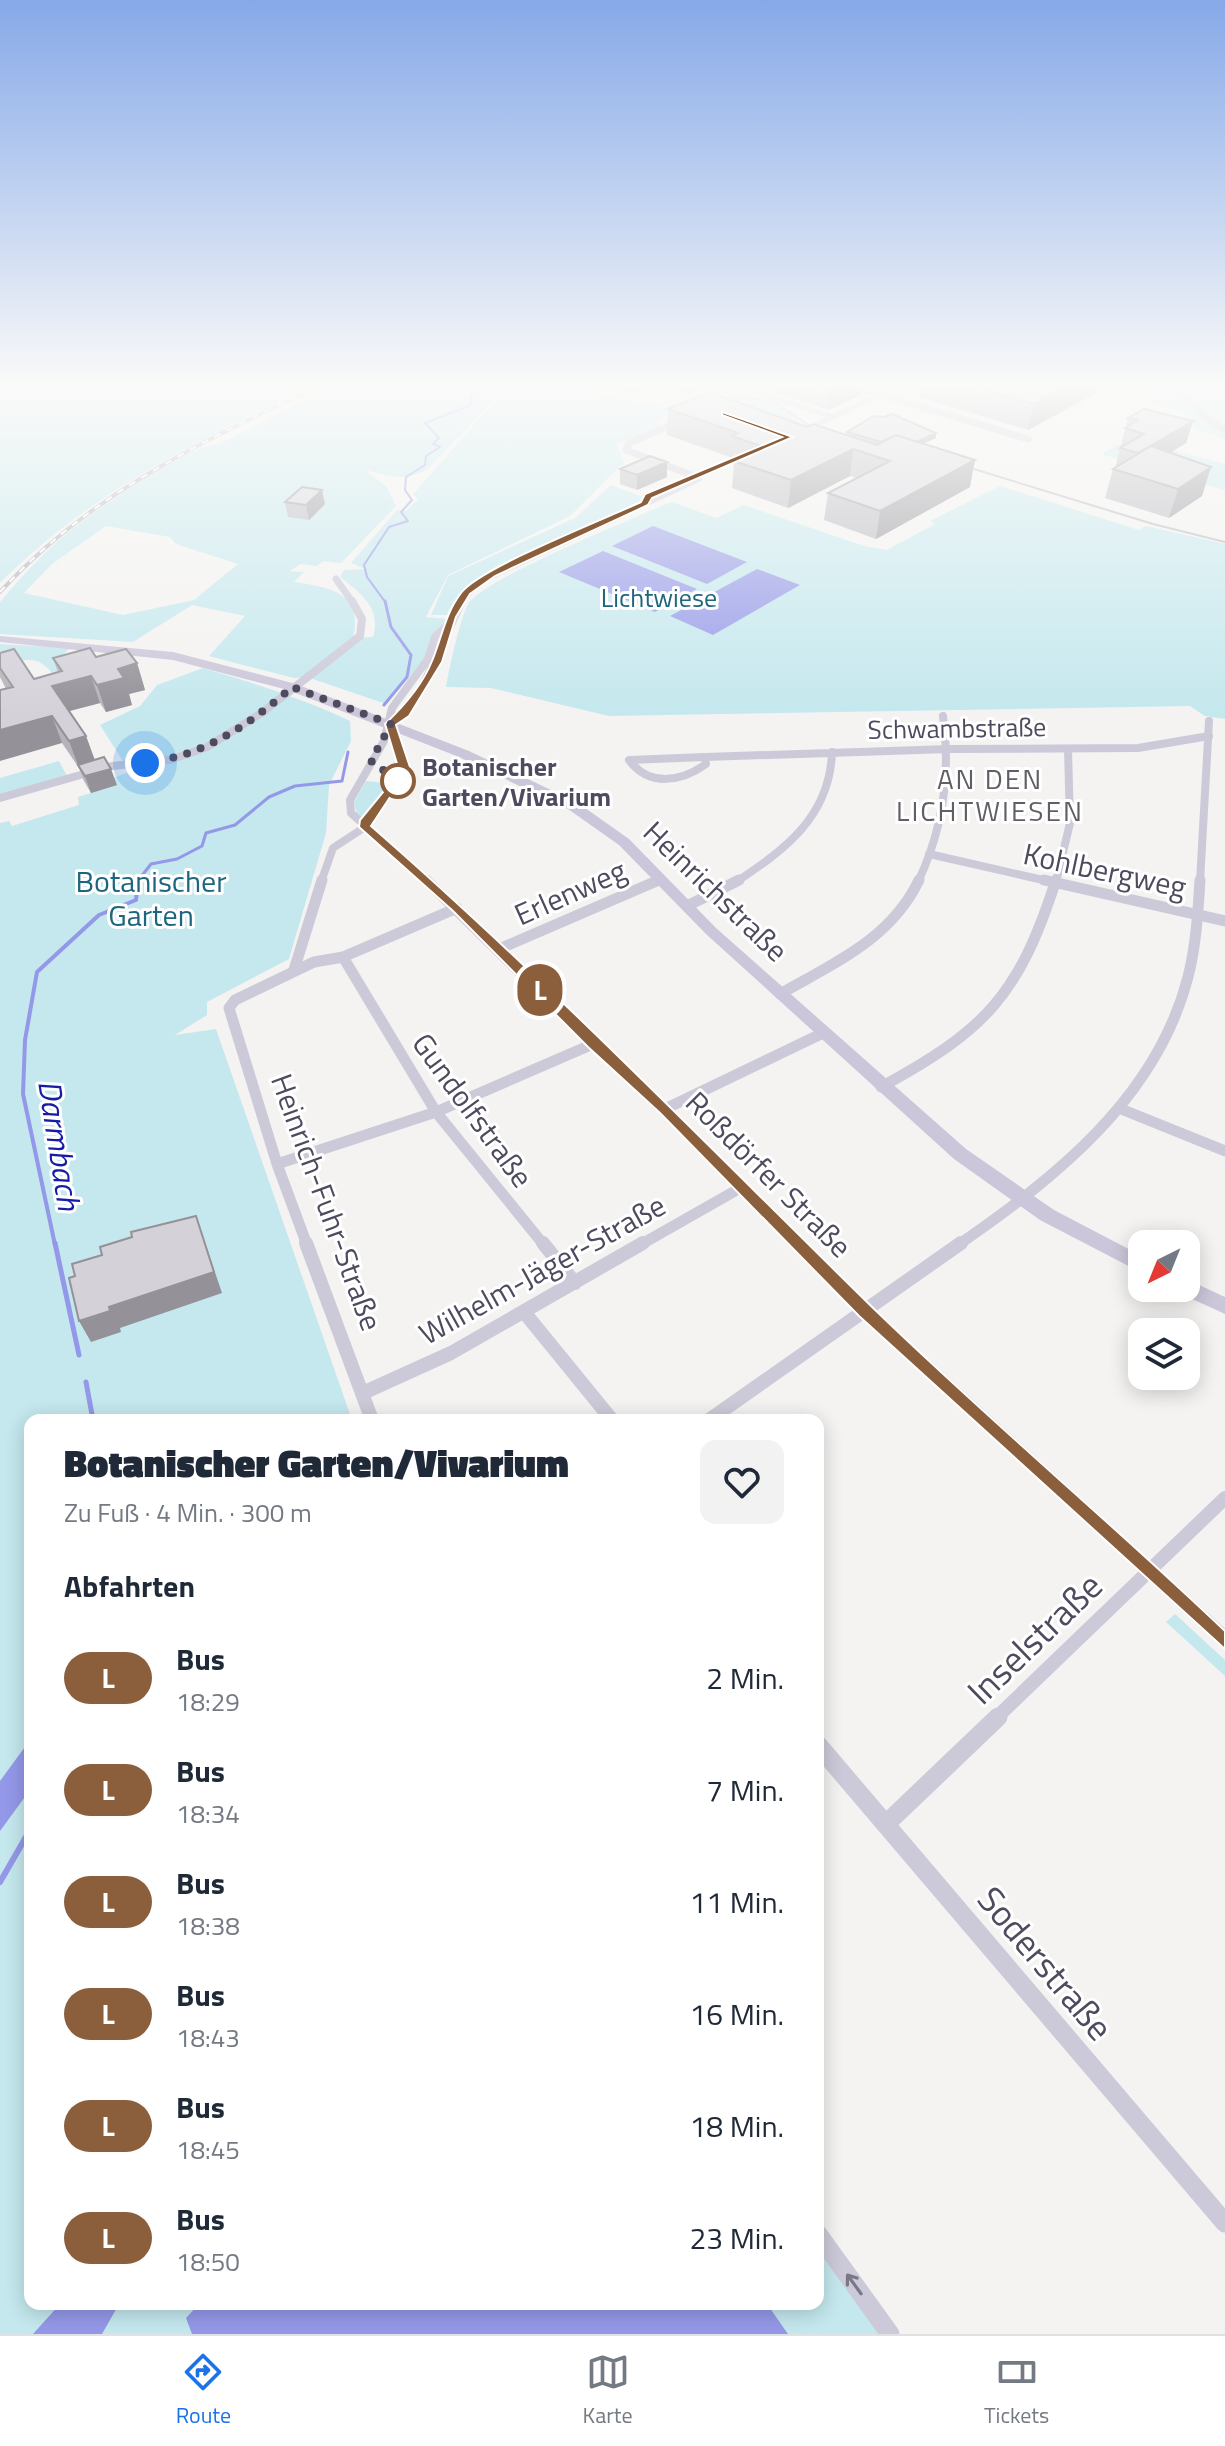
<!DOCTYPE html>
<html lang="de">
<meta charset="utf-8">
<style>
body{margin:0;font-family:"Titillium Web",sans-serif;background:#f2f2f3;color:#1f2937;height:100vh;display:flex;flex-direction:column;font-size:30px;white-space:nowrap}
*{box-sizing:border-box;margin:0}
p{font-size:26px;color:#747a83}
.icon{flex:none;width:44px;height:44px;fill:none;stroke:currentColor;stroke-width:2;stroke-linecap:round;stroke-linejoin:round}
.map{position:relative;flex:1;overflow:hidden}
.panel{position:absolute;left:24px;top:1414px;width:800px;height:896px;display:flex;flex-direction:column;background:#fff;border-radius:16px;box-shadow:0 4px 20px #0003}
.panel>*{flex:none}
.badge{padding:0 16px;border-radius:26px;font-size:28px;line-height:52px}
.needle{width:52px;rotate:223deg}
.tools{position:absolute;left:1128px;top:1230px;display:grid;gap:16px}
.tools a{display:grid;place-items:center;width:72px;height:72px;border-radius:16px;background:#fff;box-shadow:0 4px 20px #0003;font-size:40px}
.you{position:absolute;width:40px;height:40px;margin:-20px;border:6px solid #fff;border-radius:50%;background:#1a73e8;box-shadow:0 0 0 12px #1a73e833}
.map>.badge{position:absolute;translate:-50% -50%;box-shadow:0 0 0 4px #fff}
h2{padding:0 40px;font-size:30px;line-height:72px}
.round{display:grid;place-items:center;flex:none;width:84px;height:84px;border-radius:16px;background:#f2f2f3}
.summary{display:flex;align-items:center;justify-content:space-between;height:136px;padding:0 40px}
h1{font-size:38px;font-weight:800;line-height:60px}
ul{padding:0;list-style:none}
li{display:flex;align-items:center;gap:24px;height:112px;padding:0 40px}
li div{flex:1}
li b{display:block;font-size:30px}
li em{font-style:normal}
li .badge{min-width:88px;font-weight:700;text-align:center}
.menu{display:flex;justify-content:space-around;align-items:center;height:112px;border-top:2px solid #e0e1e3;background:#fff;font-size:22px;color:#747a83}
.menu a{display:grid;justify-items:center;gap:4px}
.menu .on{color:#1a73e8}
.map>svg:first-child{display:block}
.green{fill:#c4e8ee;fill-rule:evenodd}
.water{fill:#9498e8}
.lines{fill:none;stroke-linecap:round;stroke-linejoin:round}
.stream-far4{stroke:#9498e8;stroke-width:2}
.stream-far3{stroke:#9498e8;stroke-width:3}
.stream-far2{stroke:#9498e8;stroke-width:4}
.stream-far1{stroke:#9498e8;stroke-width:5}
.stream{stroke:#9498e8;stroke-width:6}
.pedestrian{stroke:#cccad8;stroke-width:5}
.minor-far4{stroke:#cccad8;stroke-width:7}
.minor-far3{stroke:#cccad8;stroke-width:8}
.minor-far2{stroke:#cccad8;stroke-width:11}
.minor-far1{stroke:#cccad8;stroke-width:14}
.minor{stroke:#cccad8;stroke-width:19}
.secondary{fill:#cbc6d9;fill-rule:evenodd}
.tram{stroke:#b7b4bb;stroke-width:2}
.rail-casing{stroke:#b7b4bb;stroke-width:4}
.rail{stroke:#fff;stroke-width:2;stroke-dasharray:7;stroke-linecap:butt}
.wall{fill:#b6b4bb}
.shaded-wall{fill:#949298}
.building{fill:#d4d1d9;stroke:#949298;stroke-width:2}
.oneway{stroke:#7b7789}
.line{fill:#8b5e3c;stroke:#fff;stroke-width:2}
.walk{stroke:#4f4b5e;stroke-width:8;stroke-dasharray:0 14.4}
.stop-dot{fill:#fff;stroke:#8b5e3c;stroke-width:4}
.labels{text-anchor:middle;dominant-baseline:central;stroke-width:6;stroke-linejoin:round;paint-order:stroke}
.far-park-label{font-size:26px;fill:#1e667d;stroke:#fff}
.far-street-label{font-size:26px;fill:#4f4b5e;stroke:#fff}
.far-stop-label{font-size:26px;font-weight:bold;fill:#4f4b5e;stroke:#fff;text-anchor:start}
.far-quarter-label{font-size:28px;letter-spacing:2px;fill:#615f66;stroke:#fff}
.street-label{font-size:30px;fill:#4f4b5e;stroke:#fff}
.park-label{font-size:30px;fill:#1e667d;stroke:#fff}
.water-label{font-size:32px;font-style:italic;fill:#161ca6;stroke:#fff}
.near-street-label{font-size:36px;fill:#4f4b5e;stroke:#fff}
</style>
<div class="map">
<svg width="1225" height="2334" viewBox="0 0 1225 2334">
<rect width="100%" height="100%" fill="#f4f3f2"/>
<path class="green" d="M0 387H309C193 444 93 490 0 583Z
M330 387H500L488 406 427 470C400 482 390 475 365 470L387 487 396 506 341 563 323 561 317 566 300 564 290 571 304 572 294 582C329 587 364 592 353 638L373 637C382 607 359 592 340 577L344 570 365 569 351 563 397 510 406 511 418 499 413 494 508 387H563L675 409 657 423 660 425 617 444 625 466 621 465 570 516 448 575 426 617 447 619 420 665 386 704 307 677 294 678 209 656 245 616 192 605 133 642 0 634V602C21 577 44 552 70 531 93 512 194 441 219 444ZM106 526 170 537 176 544 238 564 194 600 123 615 24 593 52 564Z
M1152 387H1225V439L1199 430 1186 415 1146 399Z
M751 393 780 404 805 427 736 403 760 398 741 399Z
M1119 444 1149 453 1177 451 1225 464V490L1101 454Z
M611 485 643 497V500C595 540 470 553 447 615H431L448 576 575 518Z
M1000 486 1139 530 1146 526 1225 544V719L1205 716 1190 706 609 716 491 688 446 687C449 669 460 619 468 604 483 579 628 521 664 505L672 502 716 518 744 505 864 546 887 550 935 524 930 521Z
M0 644 70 648 58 660 66 670 52 673C36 653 24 660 0 666Z
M203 668C253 683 302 698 350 721L351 741 329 785 326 833 289 959 207 1002V1015L175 1035 216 1029 352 1420H30V2304H818V2245L882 2334H0V823L9 821 12 826 79 805 78 797 116 785 112 778 130 772 100 725 140 706 157 685Z
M59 761 67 776 0 795V778Z
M366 781 394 784 363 821 357 815 354 802Z
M1175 1614 1225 1660V1676L1166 1622Z"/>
<path class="water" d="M653 526 747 562 707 584 612 546Z
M603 551 697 589 655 612 559 572Z
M757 569 800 585 713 635 670 616Z
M30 1740V1790L0 1831V1781Z
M60 2304H119L102 2334H33Z
M199 2304H767L788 2334H192L186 2318Z"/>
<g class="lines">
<path class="stream-far4" d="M386 603 367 577 364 565 389 527 408 521 401 512 412 500 405 490 406 477 425 465 426 456 440 447 433 444 439 438 425 423 471 405V396L478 387"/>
<path class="stream-far3" d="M384 705 407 677 411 655 391 627 385 601
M137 882 151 864 177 859 202 846 206 833 235 825 269 797 295 786 342 781 348 752"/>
<path class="stream-far2" d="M55 1245 23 1094 25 1040 37 972 99 915 136 900 138 880"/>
<path class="stream-far1" d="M55 1243 79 1355
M86 1382 93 1420"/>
<path class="stream" d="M0 1882 30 1830"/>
<path class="pedestrian" d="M752 391 833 417
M807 429 880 395"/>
<path class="minor-far4" d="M856 387 1028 439
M1177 387 1210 421 1225 430
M719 405 761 387
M680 421 629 443 626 450 699 478
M336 579 353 603
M460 603 478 582 699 478"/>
<path class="minor-far3" d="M391 724 420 692 462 601
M705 757 949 749 1138 748 1209 736
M705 757 706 764C681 782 649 787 629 760Z
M0 798 112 766 170 760 207 747 263 712 360 636 362 619 352 601
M929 854 1052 882
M321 882 333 848 365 827
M428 882 351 813 350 800 384 741 392 708 428 659 435 637 449 624
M654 882 661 879
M736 882C786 849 830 816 832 752
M918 882C943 829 951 774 943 716
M1056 882 1070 823 1068 749
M1200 882 1209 721"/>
<path class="minor-far2" d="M426 880 593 1044 665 1109 800 1245
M1044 880 1225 921
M687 906 739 880
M499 949 659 880
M343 957 436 1112 544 1245
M294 970 322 880
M780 994C834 963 891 939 919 880
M881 1087C986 1030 1019 995 1056 880
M665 1109 823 1033
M1121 1109 1225 1151
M277 1164 436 1112 593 1044
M307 1245 277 1164 229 1008 235 1000 314 962 343 957 457 908
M640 1245 742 1187
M958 1245C1055 1178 1157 1098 1188 977 1196 946 1198 912 1200 880"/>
<path class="minor-far1" d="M306 1243 372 1420
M543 1243 575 1283
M798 1243 865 1311 1225 1638
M524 1312 612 1420
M365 1392 451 1353 643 1243
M709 1420 961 1243
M995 1719 1225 1498"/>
<path class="minor" d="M818 1745 1225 2223
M886 1824 998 1717
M818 2234 890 2334"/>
<path class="secondary" d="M0 636 173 652 296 684 469 751 578 803 629 839 716 928 966 1149 1054 1210 1142 1256V1273L1040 1220 954 1159 706 934 619 845 568 809 459 757 288 690 173 660 0 642Z
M1186 1279 1225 1297V1314L1179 1293 1177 1288H1186Z"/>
<path class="tram" d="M736 415 729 408 736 401 752 398 776 403 826 437
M951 462 1153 524 1225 542"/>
<g class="rail-casing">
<path id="rail" d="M0 592C90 494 198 444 316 387"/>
</g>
<use href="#rail" class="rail"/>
</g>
<path class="wall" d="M611 387H647L630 394Z
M668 387H706L686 394Z
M774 387H862L861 395 828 410 774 392Z
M913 387H1107L1028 430 919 397 920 390Z
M668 409 807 427 847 435V432L936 433V438L923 443 970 487 876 539 824 520 828 493 856 478 850 476 788 508 732 488 734 464 730 462V457L667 435Z
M1128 418 1193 421 1186 443 1170 453 1202 496 1169 518 1105 498 1113 469 1115 468Z
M667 462V477L637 490 620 484V469Z
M285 502 325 504 309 520 288 517Z
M0 653 34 679 58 672 53 658 96 657 137 663 145 690 129 694 132 705 106 712 100 703 69 711 86 736 94 760 117 785 91 793 84 781 79 768 62 743 6 689 0 677Z"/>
<path class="shaded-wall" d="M630 387H647V388L630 394Z
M687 387H706L686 394Z
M840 387H862L861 395 828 410 830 392Z
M1066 387H1107L1028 430 1034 404Z
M1193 421 1186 443 1132 476 1138 453Z
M936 433V438L900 454 901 449Z
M853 449 850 476 788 508 791 480Z
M975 460 970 487 876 539 880 511Z
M667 462V477L637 490V475Z
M1211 467 1202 496 1169 518 1178 489Z
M322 490 325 504 309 520 306 505Z
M137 663 145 690 129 694 132 705 106 712 97 685 118 669Z
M91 676 100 703 62 713 52 686Z
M52 716 62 743 0 761V730Z
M86 736 96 763 78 765 79 768 69 741Z
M111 769 117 785 91 793 85 776Z
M196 1216 222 1293 120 1328 121 1332 91 1342 79 1321 109 1307Z"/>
<path class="building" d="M817 387H840L830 392Z
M975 387H1066L1034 404Z
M709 392 807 427 813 424 877 445 896 435 975 460 880 511 828 493 890 461 853 449 791 480 734 461 764 447 732 436 738 433 668 409Z
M1144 409 1193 421 1138 453 1120 448 1144 434 1125 428 1138 420 1128 418Z
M892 414 936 433 917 442 896 435 881 442 847 432 874 416 884 417Z
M1151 446 1211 467 1178 489 1113 469Z
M650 456 667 462 637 475 620 469Z
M302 487 322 490 306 505 285 502Z
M90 648 96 657 126 649 137 663 118 669 124 678 97 685 91 676 52 686 86 736 69 741 52 716 0 730V690L13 687 0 668V653L14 649 34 679 62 671 53 658Z
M104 757 111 769 85 776 78 765Z
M196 1216 214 1272 109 1307 110 1311 79 1321 69 1278 75 1276 72 1264 102 1255 100 1247 132 1237 131 1232Z"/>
<defs><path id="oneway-shaft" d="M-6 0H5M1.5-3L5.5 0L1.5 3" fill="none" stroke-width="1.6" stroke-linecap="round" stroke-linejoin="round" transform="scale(2)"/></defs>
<use class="oneway" href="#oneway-shaft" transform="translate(854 2284) rotate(-126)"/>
<linearGradient id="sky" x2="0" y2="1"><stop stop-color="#86a9e8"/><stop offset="0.54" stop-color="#fafaf9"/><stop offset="1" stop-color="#fafaf9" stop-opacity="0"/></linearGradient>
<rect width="1225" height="714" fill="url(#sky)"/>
<path class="line" d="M722 412 793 437 652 498 648 505 495 576 470 594 456 617 442 662 409 716 396 725 410 767 371 826C544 977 704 1142 868 1303 985 1417 1111 1522 1225 1631V1649L859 1316 660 1113 588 1047 453 911 359 827 360 820 393 780 398 767 385 724C404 706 422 686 432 661 442 637 445 614 461 593 479 568 607 518 641 502L645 494 782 437 722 415Z"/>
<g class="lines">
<path class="walk" d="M145 763C204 756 249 725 292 687L391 724 371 761 398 781"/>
</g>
<circle class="stop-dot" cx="398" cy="781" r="16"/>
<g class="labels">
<g class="far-park-label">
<text x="659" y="597">Lichtwiese</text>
</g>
<g class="far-street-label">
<text transform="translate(957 728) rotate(-1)">Schwambstraße</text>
</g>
<g class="far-stop-label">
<text x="422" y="766">Botanischer<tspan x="422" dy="30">Garten/Vivarium</tspan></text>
</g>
<g class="far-quarter-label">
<text x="990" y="778">AN DEN<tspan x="990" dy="32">LICHTWIESEN</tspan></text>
</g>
<g class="street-label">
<text transform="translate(1105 870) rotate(12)">Kohlbergweg</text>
<text transform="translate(716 891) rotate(44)">Heinrichstraße</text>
<text transform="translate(570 892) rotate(-24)">Erlenweg</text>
<text transform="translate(473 1110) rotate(54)">Gundolfstraße</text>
<text transform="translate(769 1174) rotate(45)">Roßdörfer Straße</text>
<text transform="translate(327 1202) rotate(70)">Heinrich-Fuhr-Straße</text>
<text transform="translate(542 1269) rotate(-29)">Wilhelm-Jäger-Straße</text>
</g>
<g class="park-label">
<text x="151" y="881">Botanischer<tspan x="151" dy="34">Garten</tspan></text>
</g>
<g class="water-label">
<text transform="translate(60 1145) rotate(81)">Darmbach</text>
</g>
<g class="near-street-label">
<text transform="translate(1034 1638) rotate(-44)">Inselstraße</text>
<text transform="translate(1046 1963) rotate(50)">Soderstraße</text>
</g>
</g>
</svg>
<div class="tools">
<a><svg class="needle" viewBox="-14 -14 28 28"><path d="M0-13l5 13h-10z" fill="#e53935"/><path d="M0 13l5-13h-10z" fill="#747a83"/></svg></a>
<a><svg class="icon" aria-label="layers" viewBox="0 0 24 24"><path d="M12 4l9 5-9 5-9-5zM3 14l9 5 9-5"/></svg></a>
</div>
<div class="you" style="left:145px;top:763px"></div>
<b class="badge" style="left:540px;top:990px;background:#8b5e3c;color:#fff">L</b>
<section class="panel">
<div class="summary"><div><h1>Botanischer Garten/Vivarium</h1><p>Zu Fuß · 4 Min. · 300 m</p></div><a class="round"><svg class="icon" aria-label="heart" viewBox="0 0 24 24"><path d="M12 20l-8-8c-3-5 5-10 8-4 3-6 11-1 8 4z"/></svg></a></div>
<h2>Abfahrten</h2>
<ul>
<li><span class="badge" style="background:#8b5e3c;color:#fff">L</span><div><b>Bus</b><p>18:29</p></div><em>2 Min.</em></li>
<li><span class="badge" style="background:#8b5e3c;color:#fff">L</span><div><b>Bus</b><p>18:34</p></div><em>7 Min.</em></li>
<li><span class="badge" style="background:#8b5e3c;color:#fff">L</span><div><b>Bus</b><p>18:38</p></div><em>11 Min.</em></li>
<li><span class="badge" style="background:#8b5e3c;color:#fff">L</span><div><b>Bus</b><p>18:43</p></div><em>16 Min.</em></li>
<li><span class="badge" style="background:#8b5e3c;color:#fff">L</span><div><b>Bus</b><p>18:45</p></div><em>18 Min.</em></li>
<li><span class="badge" style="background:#8b5e3c;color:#fff">L</span><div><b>Bus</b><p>18:50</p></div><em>23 Min.</em></li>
</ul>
</section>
</div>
<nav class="menu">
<a class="on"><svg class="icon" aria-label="directions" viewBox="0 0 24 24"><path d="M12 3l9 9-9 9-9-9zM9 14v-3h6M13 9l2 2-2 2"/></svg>Route</a>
<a><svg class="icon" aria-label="map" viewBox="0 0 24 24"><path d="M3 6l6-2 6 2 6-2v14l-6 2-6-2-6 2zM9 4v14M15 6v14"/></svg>Karte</a>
<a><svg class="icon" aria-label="tickets" viewBox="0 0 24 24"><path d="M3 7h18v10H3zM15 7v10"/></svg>Tickets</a>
</nav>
